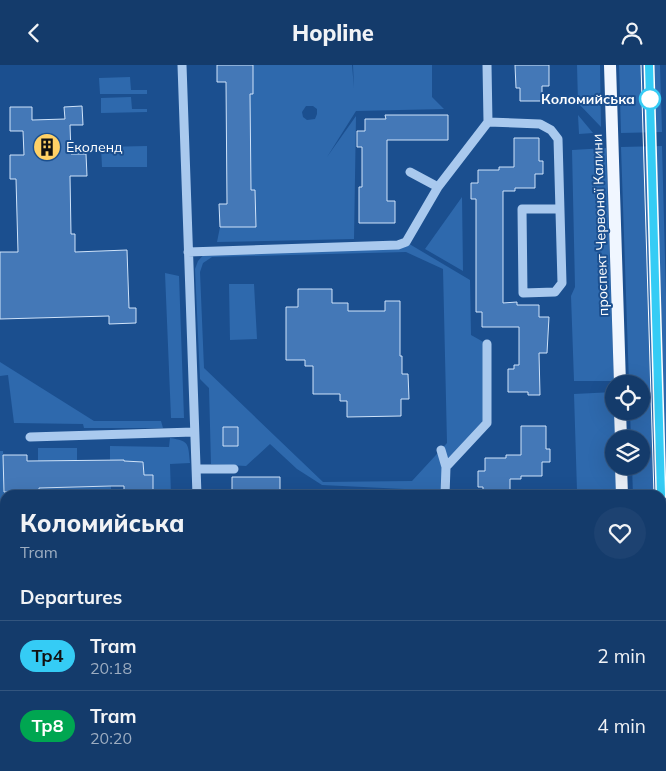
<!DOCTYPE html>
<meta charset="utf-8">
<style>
body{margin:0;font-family:Mulish,sans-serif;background:#1d4271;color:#f1f3f6;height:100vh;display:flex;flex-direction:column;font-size:19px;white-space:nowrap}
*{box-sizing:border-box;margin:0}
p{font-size:16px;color:#9dadc1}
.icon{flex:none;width:28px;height:28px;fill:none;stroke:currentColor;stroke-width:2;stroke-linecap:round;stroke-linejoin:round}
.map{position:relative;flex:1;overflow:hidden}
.side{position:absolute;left:0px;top:425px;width:666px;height:281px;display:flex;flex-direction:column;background:#143b6b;border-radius:15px 15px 0 0;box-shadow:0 5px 20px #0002,0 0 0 1px #33557e}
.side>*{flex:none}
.badge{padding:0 10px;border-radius:16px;font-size:18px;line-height:32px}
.buttons{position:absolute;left:605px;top:310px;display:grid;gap:10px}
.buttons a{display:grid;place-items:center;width:45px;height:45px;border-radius:50%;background:#143b6b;box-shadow:0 5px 20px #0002,0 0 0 1px #33557e;font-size:25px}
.map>.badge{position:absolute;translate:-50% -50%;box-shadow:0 0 0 2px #fff}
h2{padding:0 20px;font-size:19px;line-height:45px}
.round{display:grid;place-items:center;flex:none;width:52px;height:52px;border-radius:26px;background:#1d4271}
.overview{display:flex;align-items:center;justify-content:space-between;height:85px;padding:0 20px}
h1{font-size:24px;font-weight:800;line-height:38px}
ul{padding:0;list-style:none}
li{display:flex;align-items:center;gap:15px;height:70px;padding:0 20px;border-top:1px solid #33557e}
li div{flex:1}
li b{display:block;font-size:19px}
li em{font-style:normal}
li .badge{min-width:55px;font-weight:700;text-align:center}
header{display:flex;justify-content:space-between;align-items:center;height:65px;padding:0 20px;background:#143b6b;font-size:22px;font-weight:800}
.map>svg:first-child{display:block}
.green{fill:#2e69ad;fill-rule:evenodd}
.building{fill:#4478b7;stroke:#cfe3fa}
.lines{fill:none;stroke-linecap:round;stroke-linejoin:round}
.minor{stroke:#a9c9ee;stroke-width:9}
.major{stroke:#f0f6ff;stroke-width:12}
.tram{stroke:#fff;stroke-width:1}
.line-casing{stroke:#fff;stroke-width:11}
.line{stroke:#35ccf5;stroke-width:8}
.stop-dot{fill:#fff;stroke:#35ccf5;stroke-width:2.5}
.labels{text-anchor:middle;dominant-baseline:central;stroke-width:4;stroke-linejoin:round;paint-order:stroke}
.stop-label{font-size:14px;font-weight:bold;fill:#fff;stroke:#1b4f8f;text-anchor:end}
.poi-label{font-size:14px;fill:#fff;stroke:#1b4f8f;text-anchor:start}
.street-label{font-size:14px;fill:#fff;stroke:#1b4f8f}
</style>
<header><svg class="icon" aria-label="back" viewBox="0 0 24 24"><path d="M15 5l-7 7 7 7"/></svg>Hopline<svg class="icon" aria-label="person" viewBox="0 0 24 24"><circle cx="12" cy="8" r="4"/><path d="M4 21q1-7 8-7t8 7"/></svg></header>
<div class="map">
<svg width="666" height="706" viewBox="0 0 666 706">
<rect width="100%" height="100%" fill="#1b4f8f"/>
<path class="green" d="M253 0H352L354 23 353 0H432V32L444 44 356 46 327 92 356 51 354 174 217 177 220 162 256 161 255 126 251 125 250 29 253 28ZM306 41H313L317 44V49L315 54 307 55 303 52 302 47Z
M577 0H600L601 62 578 38Z
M619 0H660L662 67 621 68Z
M130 12 131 25H147V29H100L99 13Z
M131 32 132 44H147V47L101 48V33Z
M578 50 593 68 579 69Z
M147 81V102H102L101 82Z
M662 81 666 231V526H661V430H633L632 401H641V374H631L630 346H641V319H629L621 82Z
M606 83 614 316H574L571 231 575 222 572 85Z
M462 132 463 206 425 184Z
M406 177 470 215 471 270 487 279V358L446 402 445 426 322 420 297 404 270 379 246 401 211 399 209 323 200 314 195 204 198 196 207 186ZM406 187 443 204 447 378 412 416 323 417 204 303 200 207 203 198 212 192Z
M165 208 179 211 184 353H171Z
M229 219H254L257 274 230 275Z
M0 297 94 356H161L163 363H84L83 359 14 358 8 310 0 311Z
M614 327 616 374H614V401H617L618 430H582V426H577L574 329Z
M170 373C190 376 188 379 190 398L170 399 171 430H151V426H153V410H144L143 397 110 395V381L169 382Z
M38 383H77V395L38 396Z
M0 386H3L4 427 39 426V423L111 421V430H5V447L0 445Z
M5 451V590H0V511L4 510 3 475H0V455Z
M661 534H666V706H644V701H661Z
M50 701H98V706H50Z
M115 701H187V706H115Z"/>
<path class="building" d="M217 0H253V29H250L251 125H255L256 162H220L219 139H227L226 17H217Z
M515 0H549V21H542V36H520V23H516Z
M82 41 83 60H70L71 89H86L87 111H70L71 169H75V187L127 185 129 243H136V258L109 259V251L0 254V187H18L16 114H10V90H24L23 66H10V42H32V55L65 54 64 42Z
M385 50H448V75H387V136H395V158H359V122H362V82H357V66H365V54H386Z
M514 73H539V96H543V109H535V123H515V126H503V238L517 237V240H539V252H549L547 288H539L540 330H528V327H508V304H514V300H519V262H482V247H476V134H471V118H478V105H499V102H514Z
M298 224H332V238H348V246H385V236H400V291H402V309H408L409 334H401V351L347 352V336H340V329H313V301H305V295H286V242H298Z
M521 361H546V384H550V397H542V411H521V414H510V430H483V422H478V406H485V393H506V390H521Z
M223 362H238V381H223Z
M3 390H27V396L124 395V396L143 397 144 410H153V426H151V430H124V421H111L39 423V426L4 427Z
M232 412H280V430H232Z"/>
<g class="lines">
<path class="minor" d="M182 0 197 430
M488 57 540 59 551 65 558 74 562 218 555 227 523 228 522 144H560
M410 107 438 122
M188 187 398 180 406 177 438 122 488 57 487 0
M30 372 194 367
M441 385 446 402
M196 404H234
M445 430 446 402 487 358V279
M0 606 5 605
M0 693 5 697 3 706
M103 701V706
M205 701V706
M447 701V706
M601 701V706"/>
<path class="major" d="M610 0 620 319
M620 346 621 374
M621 401 622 430
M630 701V706"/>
<path class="tram" d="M641 0 654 430
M649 0 657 278
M661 438 666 598
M661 701V706"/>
</g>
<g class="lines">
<g class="line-casing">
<path id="line" d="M649 0 661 430"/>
</g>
<use href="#line" class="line"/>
</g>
<defs>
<g id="building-disc" transform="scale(1.4375)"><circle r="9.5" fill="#ffd166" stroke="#1b4f8f"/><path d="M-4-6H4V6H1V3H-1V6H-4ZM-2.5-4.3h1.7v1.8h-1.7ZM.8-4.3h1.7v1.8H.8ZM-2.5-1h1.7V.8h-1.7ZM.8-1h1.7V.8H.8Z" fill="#111"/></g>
</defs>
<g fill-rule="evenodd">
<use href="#building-disc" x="47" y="82"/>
</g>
<circle class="stop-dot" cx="650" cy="34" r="10"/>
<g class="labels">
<g class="stop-label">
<text x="635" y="34">Коломийська</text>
</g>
<g class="poi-label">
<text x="66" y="82">Еколенд</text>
</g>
<g class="street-label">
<text transform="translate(600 160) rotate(-92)">проспект Червоної Калини</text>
</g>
</g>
</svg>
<div class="buttons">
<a><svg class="icon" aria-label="locate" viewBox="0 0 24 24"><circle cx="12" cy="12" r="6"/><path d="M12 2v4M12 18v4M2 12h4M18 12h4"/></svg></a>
<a><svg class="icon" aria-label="layers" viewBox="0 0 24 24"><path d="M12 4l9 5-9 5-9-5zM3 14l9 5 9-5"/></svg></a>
</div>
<section class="side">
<div class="overview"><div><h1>Коломийська</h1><p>Tram</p></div><a class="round"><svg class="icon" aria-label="heart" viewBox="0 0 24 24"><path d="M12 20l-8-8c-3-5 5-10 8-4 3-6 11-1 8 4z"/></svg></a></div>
<h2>Departures</h2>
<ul>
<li><span class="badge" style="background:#35ccf5;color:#111">Тр4</span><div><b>Tram</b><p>20:18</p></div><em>2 min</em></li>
<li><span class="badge" style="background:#00a651;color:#fff">Тр8</span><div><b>Tram</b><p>20:20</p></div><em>4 min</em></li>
</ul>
</section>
</div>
